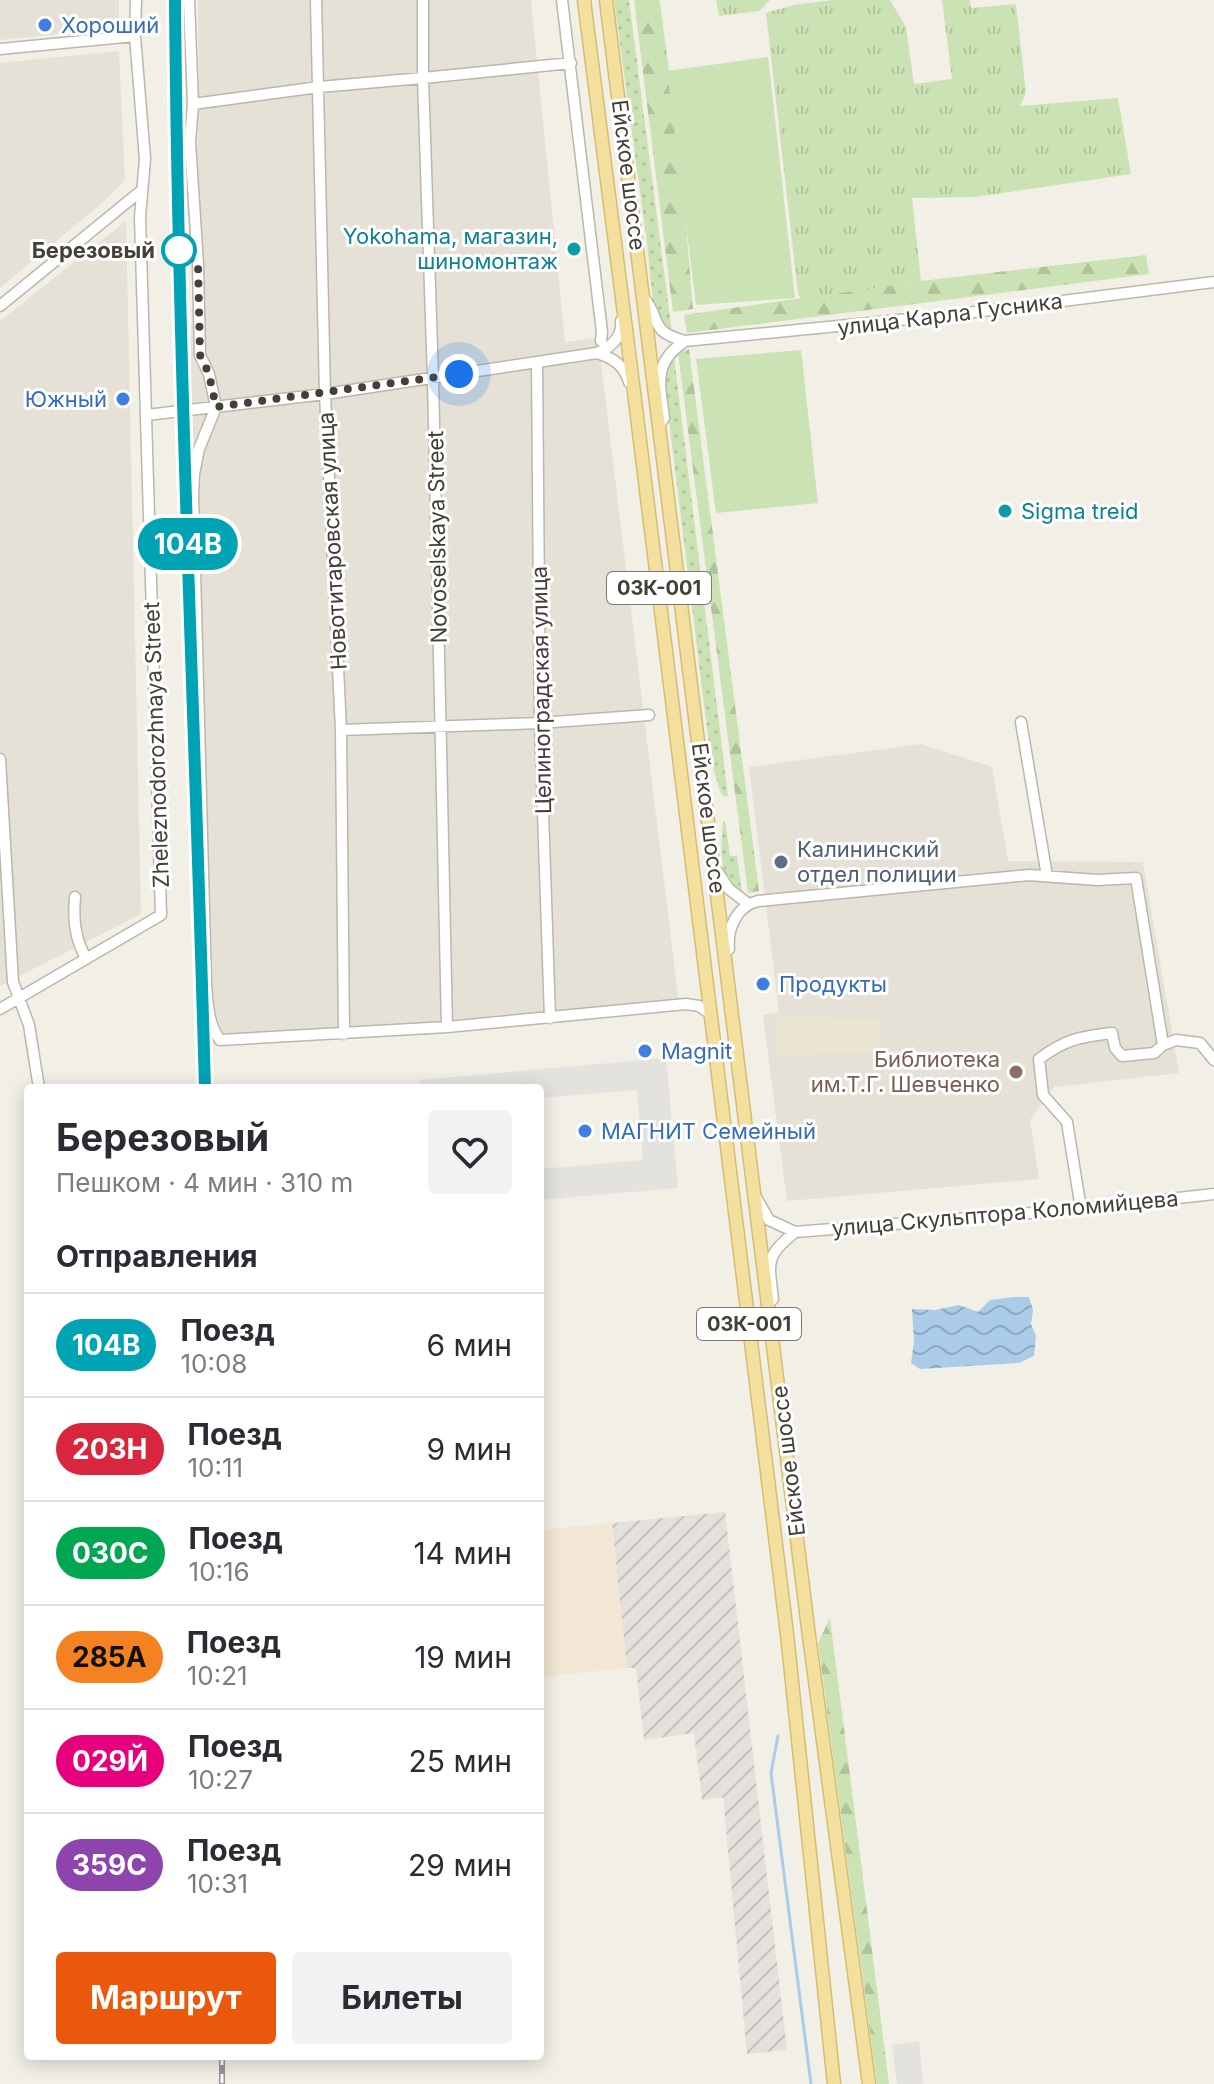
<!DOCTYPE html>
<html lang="ru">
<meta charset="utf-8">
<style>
body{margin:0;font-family:Inter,sans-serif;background:#f2f2f3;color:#2b2b33;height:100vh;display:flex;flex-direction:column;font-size:30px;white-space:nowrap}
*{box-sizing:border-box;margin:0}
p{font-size:26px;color:#7c7c81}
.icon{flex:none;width:44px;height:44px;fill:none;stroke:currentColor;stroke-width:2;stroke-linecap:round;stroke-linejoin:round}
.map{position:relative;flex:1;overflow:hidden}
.drawer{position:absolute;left:24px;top:1084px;width:520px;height:976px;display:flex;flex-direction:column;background:#fff;border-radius:8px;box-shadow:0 4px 20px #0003}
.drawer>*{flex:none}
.badge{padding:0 16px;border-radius:26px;font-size:28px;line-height:52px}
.you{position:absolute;width:40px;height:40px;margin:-20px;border:6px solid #fff;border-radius:50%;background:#1a73e8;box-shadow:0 0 0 12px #1a73e833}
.map>.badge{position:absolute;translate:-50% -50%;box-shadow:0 0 0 4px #fff}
h2{padding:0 32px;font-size:30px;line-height:72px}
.round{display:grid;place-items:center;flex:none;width:84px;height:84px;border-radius:8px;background:#f2f2f3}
.head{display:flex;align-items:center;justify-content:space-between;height:136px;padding:0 32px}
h1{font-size:38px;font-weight:700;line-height:60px}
.action{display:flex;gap:16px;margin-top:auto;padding:16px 32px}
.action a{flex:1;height:92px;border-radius:8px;background:#ea580c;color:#fff;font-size:32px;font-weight:700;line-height:92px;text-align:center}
.action a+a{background:#f2f2f3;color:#2b2b33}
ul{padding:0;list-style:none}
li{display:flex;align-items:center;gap:24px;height:104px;padding:0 32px;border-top:2px solid #e1e1e2}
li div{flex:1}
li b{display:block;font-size:30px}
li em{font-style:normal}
li .badge{min-width:88px;font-weight:700;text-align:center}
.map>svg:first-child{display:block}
.residential{fill:#e5e1d6}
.commercial{fill:#f2e7d4}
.industrial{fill:url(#industrial-furrows)}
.education{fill:#eae4d3}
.grass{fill:url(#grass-dots)}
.forest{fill:url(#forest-firs)}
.park{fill:url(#park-tufts)}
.pitch{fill:#cbe2b4}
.parking{fill:#e3e2df}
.water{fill:url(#water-waves)}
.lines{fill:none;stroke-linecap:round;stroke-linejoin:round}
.stream{stroke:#aacce9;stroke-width:3}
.minor-casing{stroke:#bcb7ab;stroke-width:13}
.major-casing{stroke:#d7bd70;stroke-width:15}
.minor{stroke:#fff;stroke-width:10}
.major{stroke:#f4e09e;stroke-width:12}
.rail-casing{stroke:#969696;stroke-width:6}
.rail{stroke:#fff;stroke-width:3;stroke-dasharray:9;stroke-linecap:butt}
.line-casing{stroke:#fff;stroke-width:18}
.line{stroke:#00a3b4;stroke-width:12}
.walk{stroke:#444037;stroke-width:8;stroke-dasharray:0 14.4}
.shop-dot{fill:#3f7fe0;stroke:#fff;stroke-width:3}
.culture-dot{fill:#0f9aa8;stroke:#fff;stroke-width:3}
.stop-dot{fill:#fff;stroke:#00a3b4;stroke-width:4}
.service-dot{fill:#5c6f8a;stroke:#fff;stroke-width:3}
.education-dot{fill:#8d6e63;stroke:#fff;stroke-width:3}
.labels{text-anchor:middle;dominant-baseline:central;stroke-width:6;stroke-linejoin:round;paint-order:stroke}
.shield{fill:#fff;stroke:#7c7973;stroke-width:2}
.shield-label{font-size:20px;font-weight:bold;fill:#444037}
.shop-label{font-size:22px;fill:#366cbe;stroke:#fff;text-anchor:start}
.street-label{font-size:22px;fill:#444037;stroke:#fff}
.culture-label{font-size:22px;fill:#0d838f;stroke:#fff;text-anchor:end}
.stop-label{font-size:22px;font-weight:bold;fill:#444037;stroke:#fff;text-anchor:end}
.service-label{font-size:22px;fill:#4e5e75;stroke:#fff;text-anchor:start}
.education-label{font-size:22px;fill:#785e54;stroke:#fff;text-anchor:end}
</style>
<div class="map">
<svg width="1214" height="2084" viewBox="0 0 1214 2084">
<defs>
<pattern id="industrial-furrows" width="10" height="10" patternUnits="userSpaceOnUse" patternTransform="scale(2)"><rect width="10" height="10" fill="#e4e1dc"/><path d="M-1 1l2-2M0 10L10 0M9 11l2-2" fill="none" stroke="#c5c2bd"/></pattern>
<pattern id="grass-dots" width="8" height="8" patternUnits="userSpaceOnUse" patternTransform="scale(2)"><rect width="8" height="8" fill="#cbe2b4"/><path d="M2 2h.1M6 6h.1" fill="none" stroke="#b0c39b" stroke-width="1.8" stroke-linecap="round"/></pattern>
<pattern id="forest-firs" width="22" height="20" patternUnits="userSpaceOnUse" patternTransform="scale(2)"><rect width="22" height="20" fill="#cbe2b4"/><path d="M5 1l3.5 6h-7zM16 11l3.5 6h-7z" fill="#b0c39b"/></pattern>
<pattern id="park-tufts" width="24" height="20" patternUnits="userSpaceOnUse" patternTransform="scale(2)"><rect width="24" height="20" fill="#cbe2b4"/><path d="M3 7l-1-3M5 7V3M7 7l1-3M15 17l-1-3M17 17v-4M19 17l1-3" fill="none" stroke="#b0c39b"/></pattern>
<pattern id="water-waves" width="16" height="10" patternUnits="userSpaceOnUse" patternTransform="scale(2)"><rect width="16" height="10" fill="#aacce9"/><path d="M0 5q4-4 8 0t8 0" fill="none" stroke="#8ca7be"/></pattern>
</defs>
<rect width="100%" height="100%" fill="#f2efe7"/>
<path class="residential" d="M0 0H119V28L0 40Z
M198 0H531L565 342 598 338 679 1004 209 1044 190 370 199 86Z
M119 51 125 180 102 203 0 288V63Z
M126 221 141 914 0 986V321Z
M921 744 992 767 1008 861 1143 862 1179 1073 1054 1087 1030 1120 1039 1179 787 1201 763 1015 779 1012 749 767Z"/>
<path class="commercial" d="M612 1523 627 1668 540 1677V1530Z"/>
<path class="industrial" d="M725 1512 787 2050 747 2054 723 1797 702 1800 694 1733 644 1740 636 1668H627L612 1523Z"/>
<path class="education" d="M774 1016 880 1019V1052L778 1056Z"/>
<path class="grass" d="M614 0H629L672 333 662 326 653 303 647 243Z
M674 357 728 796 724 797 720 791 711 761 664 380 667 367Z
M725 821 730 856H737L742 894C717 879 721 847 723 822Z"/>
<path class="forest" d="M634 0H659L660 2 680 155 693 309 673 312Z
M1146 255 1149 274 687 333 684 315 921 281Z
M689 349 759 891 748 893 678 353Z
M830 1618 889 2084H877L818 1643Z"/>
<path class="park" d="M716 0H770L759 11 719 16Z
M833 0H890L906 27 914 84 952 79 942 0H970L971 8 1016 4 1026 93 1020 106 1118 98 1131 174 975 197 912 198 921 281 802 299 798 294 766 13 793 5Z"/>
<path class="pitch" d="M768 57 795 298 696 305 667 71Z
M801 350 818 503 716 513 696 359Z"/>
<path class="parking" d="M666 1058 678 1188 540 1200V1169L643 1160 637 1090 540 1098V1088H420L419 1080Z
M919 2041 923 2084H897L892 2045Z"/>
<path class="water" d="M1014 1297H1029L1033 1310 1031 1324 1036 1336 1034 1356 1019 1363 920 1369 911 1363 914 1342 912 1309 935 1310 959 1305 978 1312 990 1300Z"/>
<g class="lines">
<path class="stream" d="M778 1736 771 1773 811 2084"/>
<g class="minor-casing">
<path id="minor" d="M189 0 193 104 190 142 198 264 200 355 209 374 216 407 199 449 194 474 193 496 206 985C208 1005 208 1024 220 1040L447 1027 686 1004 699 1006 711 1014
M316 0 325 394 341 730 344 1034
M423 0V78L433 378 447 1027
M562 0 602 332 601 341
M0 49 135 36
M193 104 319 87 423 78 571 63
M644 298C662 320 648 331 685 341L959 314 1214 282
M0 306 142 190
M597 353C613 358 624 365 629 382
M537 363 540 723 550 1018
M147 415 325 394 597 353C610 348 623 337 621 321
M660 424 664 418C660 384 652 363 685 341
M1021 722 1047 876
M341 730 540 723 649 715
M0 759 13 982 29 1025 39 1088
M715 868 729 889 747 903
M75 897C73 920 75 939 86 958
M729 949C727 928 737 906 758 901L1029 875 1097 880 1136 878 1163 1045 1154 1053 1122 1056 1115 1048 1112 1033C1079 1037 1066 1039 1039 1059L1043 1095 1067 1122 1081 1209
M0 1009 161 915 140 217 145 159 135 36 136 0
M1163 1045 1176 1040 1200 1043 1214 1060
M757 1199 769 1220 795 1232
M768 1304 773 1299C769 1262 764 1257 795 1232L1081 1209 1214 1194"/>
</g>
<g class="major-casing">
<path id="major" d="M584 0 634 392 787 1634 834 2084
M606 0 809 1636 869 2084"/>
</g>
<use href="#minor" class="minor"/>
<use href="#major" class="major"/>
<g class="rail-casing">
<path id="rail" d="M175 0 183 411 205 1088
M222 2056V2084"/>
</g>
<use href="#rail" class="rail"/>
</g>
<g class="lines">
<g class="line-casing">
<path id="line" d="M175 0C178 363 195 725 205 1088"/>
</g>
<use href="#line" class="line"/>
<path class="walk" d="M179 250 198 264 200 355 209 374 216 407 459 374"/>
</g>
<g class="shop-dot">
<circle cx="45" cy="25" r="8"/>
<circle cx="123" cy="399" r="8"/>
<circle cx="763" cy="984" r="8"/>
<circle cx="645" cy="1051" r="8"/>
<circle cx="585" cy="1131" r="8"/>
</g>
<g class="culture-dot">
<circle cx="574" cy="249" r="8"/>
<circle cx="1005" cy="511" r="8"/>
</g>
<circle class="stop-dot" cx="179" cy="250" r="16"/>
<circle class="service-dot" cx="781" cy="862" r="8"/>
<circle class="education-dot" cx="1016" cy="1072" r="8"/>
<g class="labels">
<g class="shield">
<rect x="607" y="572" width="104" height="32" rx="6"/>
<rect x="697" y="1308" width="104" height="32" rx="6"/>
</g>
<g class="shield-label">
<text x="659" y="588">03К-001</text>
<text x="749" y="1324">03К-001</text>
</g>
<g class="shop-label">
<text x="61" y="25">Хороший</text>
<text x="107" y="399" text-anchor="end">Южный</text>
<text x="779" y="984">Продукты</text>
<text x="661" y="1051">Magnit</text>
<text x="601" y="1131">МАГНИТ Семейный</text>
</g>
<g class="street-label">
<text transform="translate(629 175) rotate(83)">Ейское шоссе</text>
<text transform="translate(950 314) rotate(-7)">улица Карла Гусника</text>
<text transform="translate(437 537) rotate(-91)">Novoselskaya Street</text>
<text transform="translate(332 541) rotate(-93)">Новотитаровская улица</text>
<text transform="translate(541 690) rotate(-91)">Целиноградская улица</text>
<text transform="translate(156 745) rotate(-92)">Zheleznodorozhnaya Street</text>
<text transform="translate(709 818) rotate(83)">Ейское шоссе</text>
<text transform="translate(1005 1213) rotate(-5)">улица Скульптора Коломийцева</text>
<text transform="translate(788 1461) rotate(-97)">Ейское шоссе</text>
</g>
<g class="culture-label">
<text x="558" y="236">Yokohama, магазин,<tspan x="558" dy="25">шиномонтаж</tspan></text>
<text x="1021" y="511" text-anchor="start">Sigma treid</text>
</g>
<g class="stop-label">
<text x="155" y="250">Березовый</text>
</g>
<g class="service-label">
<text x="797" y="849">Калининский<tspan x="797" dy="25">отдел полиции</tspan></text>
</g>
<g class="education-label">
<text x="1000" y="1059">Библиотека<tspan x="1000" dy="25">им.Т.Г. Шевченко</tspan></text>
</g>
</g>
</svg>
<div class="you" style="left:459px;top:374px"></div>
<b class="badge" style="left:188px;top:544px;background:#00a3b4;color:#fff">104В</b>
<section class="drawer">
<div class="head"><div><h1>Березовый</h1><p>Пешком · 4 мин · 310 m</p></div><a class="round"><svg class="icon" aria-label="heart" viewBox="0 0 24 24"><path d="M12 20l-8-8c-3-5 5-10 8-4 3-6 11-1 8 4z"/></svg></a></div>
<h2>Отправления</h2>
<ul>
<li><span class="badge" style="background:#00a3b4;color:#fff">104В</span><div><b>Поезд</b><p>10:08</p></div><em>6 мин</em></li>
<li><span class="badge" style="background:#d7263d;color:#fff">203Н</span><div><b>Поезд</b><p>10:11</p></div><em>9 мин</em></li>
<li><span class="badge" style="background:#00a651;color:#fff">030C</span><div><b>Поезд</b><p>10:16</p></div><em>14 мин</em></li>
<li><span class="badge" style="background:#f58220;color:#111">285А</span><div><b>Поезд</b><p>10:21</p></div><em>19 мин</em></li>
<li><span class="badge" style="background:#e6007e;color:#fff">029Й</span><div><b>Поезд</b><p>10:27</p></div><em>25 мин</em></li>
<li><span class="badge" style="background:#8e44ad;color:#fff">359С</span><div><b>Поезд</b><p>10:31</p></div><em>29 мин</em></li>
</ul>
<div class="action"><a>Маршрут</a><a>Билеты</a></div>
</section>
</div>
